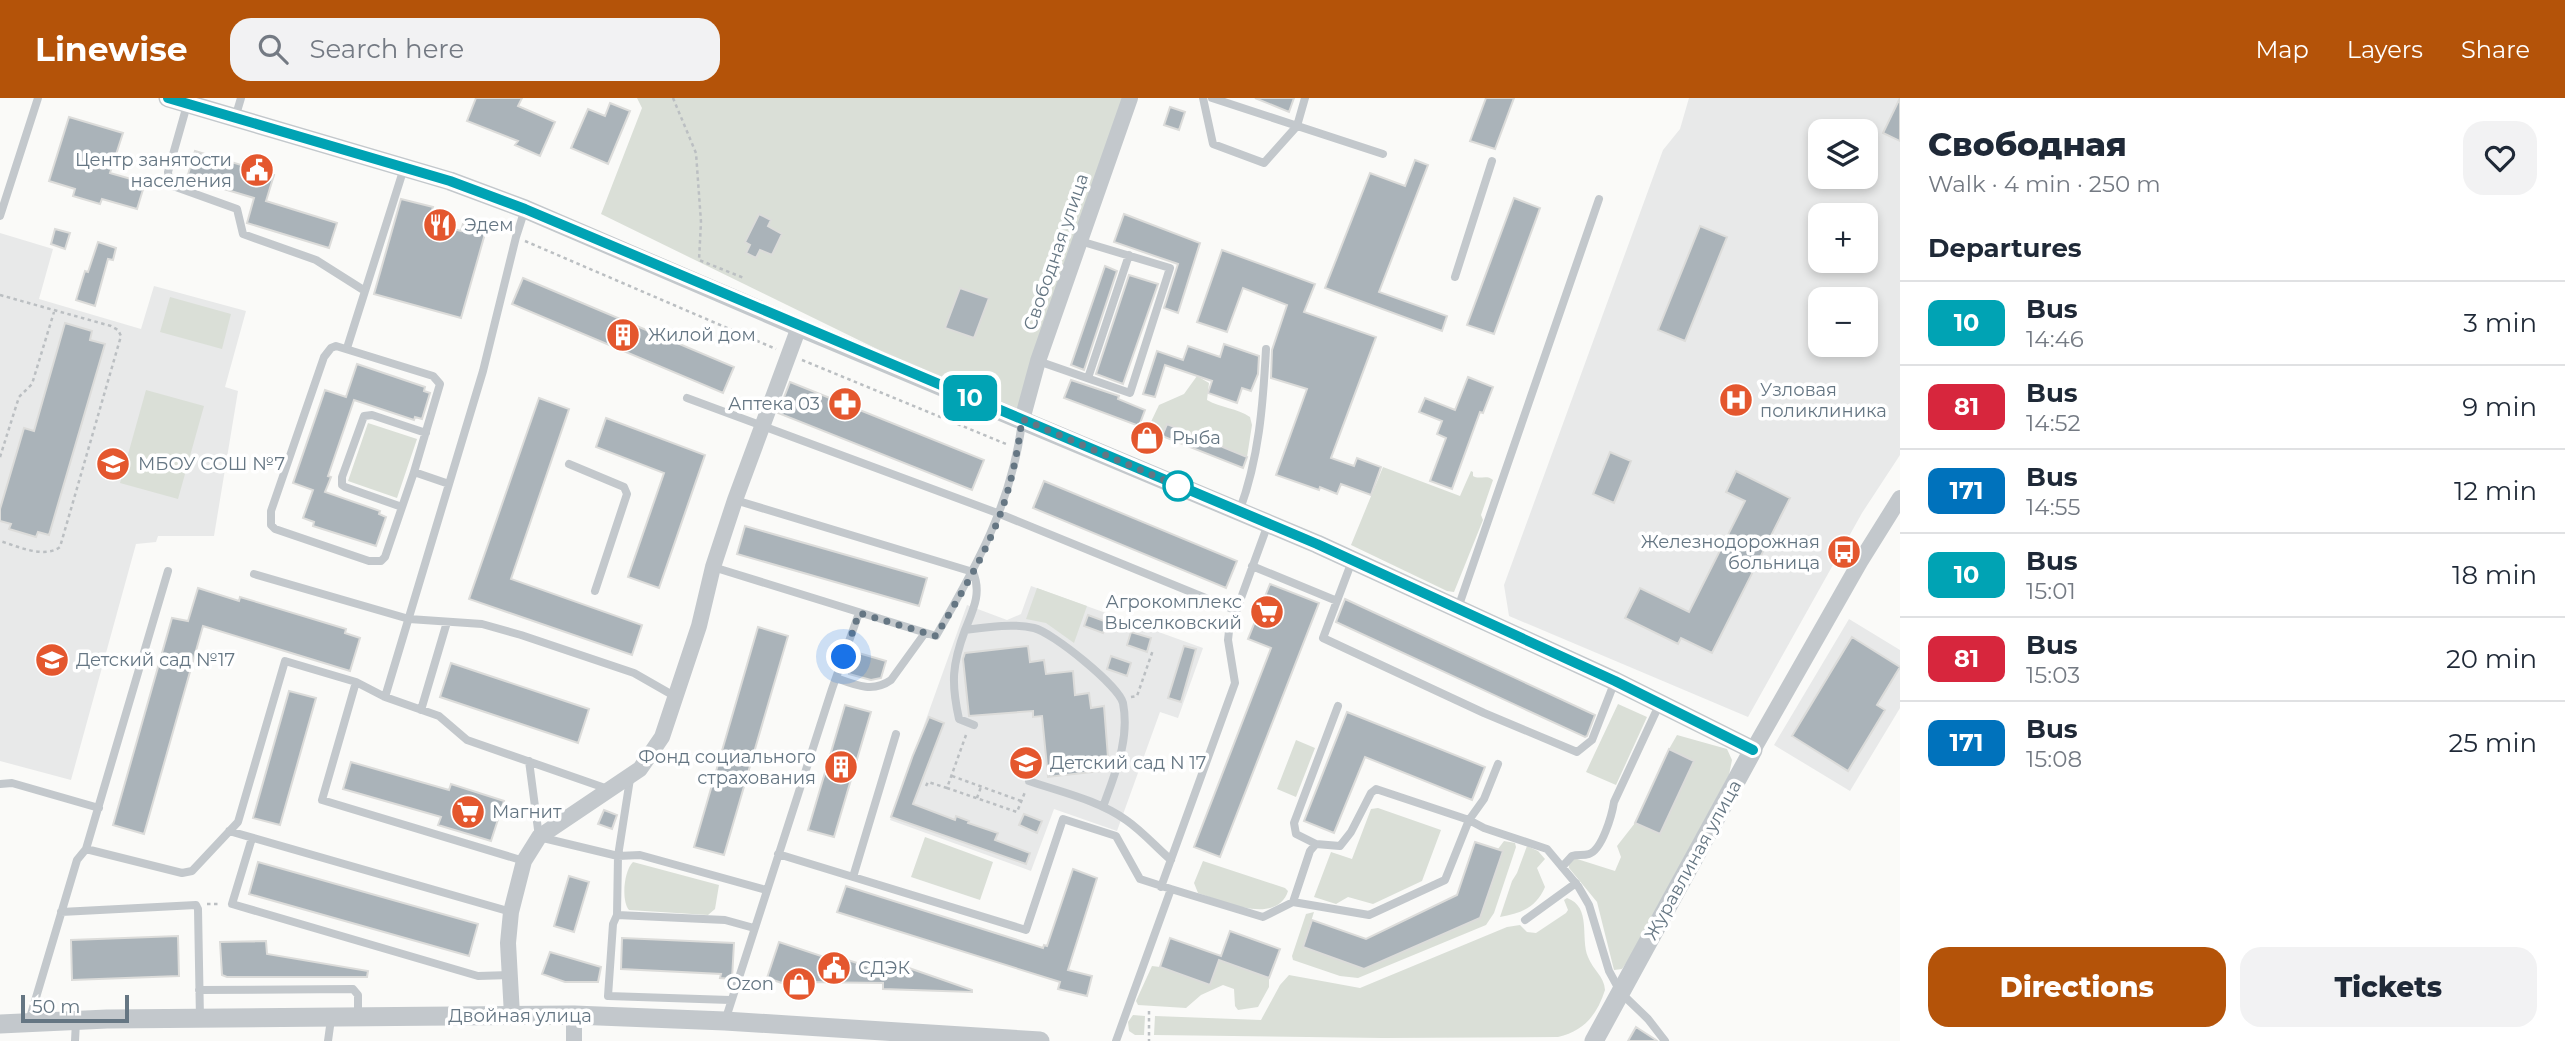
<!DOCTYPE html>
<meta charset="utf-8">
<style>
body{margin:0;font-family:Montserrat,sans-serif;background:#f2f2f3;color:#1f2937;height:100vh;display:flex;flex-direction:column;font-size:26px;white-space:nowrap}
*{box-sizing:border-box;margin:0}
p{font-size:23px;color:#747a83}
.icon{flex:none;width:38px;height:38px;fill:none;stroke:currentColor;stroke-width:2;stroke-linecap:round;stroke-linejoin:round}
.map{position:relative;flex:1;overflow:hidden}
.sheet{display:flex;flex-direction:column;background:#fff;width:665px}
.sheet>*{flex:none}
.badge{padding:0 14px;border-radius:10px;font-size:24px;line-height:46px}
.fabs{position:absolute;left:1808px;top:21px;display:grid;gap:14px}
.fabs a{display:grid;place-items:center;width:70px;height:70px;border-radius:14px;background:#fff;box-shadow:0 4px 10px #0003;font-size:35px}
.scale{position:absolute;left:21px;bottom:18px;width:108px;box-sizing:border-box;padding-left:7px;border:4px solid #657683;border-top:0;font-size:19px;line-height:24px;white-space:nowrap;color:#657683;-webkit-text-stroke:5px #fff;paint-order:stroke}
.you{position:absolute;width:35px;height:35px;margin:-18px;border:5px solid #fff;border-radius:50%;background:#1a73e8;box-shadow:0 0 0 10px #1a73e833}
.map>.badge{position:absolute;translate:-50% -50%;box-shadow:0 0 0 4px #fff}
h2{padding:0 28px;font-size:26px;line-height:63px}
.round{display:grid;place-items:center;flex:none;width:74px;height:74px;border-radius:21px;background:#f2f2f3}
.headline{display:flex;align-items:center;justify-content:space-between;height:119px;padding:0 28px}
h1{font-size:33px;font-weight:800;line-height:52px}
.action{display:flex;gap:14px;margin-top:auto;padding:14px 28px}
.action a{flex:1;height:80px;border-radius:21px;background:#b45309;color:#fff;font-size:28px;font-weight:800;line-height:80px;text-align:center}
.action a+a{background:#f2f2f3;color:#1f2937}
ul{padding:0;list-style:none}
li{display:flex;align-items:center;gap:21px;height:84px;padding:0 28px;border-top:2px solid #e0e1e3}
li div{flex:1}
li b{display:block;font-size:26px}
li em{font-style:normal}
li .badge{min-width:77px;font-weight:700;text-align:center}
header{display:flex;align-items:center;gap:42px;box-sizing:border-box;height:98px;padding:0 35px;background:#b45309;color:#fff}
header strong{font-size:33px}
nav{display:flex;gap:38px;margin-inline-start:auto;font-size:24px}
.search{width:490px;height:63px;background:#f2f2f3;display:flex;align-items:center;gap:18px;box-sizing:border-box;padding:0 24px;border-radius:21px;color:#747a83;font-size:26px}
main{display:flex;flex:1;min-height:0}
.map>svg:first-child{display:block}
.built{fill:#e8e9e9;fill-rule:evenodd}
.green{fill:#dadfd7}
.building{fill:#aab3b9;stroke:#dcdcda;stroke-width:2}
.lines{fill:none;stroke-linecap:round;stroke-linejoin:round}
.path{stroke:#bbbfc2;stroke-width:2.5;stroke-dasharray:3.5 3.5;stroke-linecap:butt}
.service{stroke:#c3c8cc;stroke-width:8}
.minor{stroke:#c3c8cc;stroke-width:16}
.tertiary{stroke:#c3c8cc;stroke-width:19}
.line-casing{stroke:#fff;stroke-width:16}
.line{stroke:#00a3b4;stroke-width:10}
.walk{stroke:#657683;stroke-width:7;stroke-dasharray:0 12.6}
.stop-dot{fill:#fff;stroke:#00a3b4;stroke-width:3.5}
.labels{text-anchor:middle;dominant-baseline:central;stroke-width:7;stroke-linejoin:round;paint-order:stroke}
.poi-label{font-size:18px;fill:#657683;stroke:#fff;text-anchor:start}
.street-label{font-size:18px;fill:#657683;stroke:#fff}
</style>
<header>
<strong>Linewise</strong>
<div class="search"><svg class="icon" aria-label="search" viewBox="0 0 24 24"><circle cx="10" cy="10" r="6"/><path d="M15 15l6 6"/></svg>Search here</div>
<nav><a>Map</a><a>Layers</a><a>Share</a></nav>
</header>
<main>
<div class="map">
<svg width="1900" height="943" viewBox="0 0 1900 943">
<rect width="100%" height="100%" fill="#fafaf8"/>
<path class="built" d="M1689 0H1900V357L1862 415 1748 619 1509 518 1504 487 1663 52 1680 31ZM1820 33H1866V79H1820ZM1820 117H1866V163H1820ZM1820 201H1866V247H1820Z
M0 135 53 151 39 201 141 231 154 188 246 213 225 289 238 293 214 438H158L156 444 136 446 71 682 0 663Z
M1031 488 1203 550 1178 620 1160 614 1117 733 1054 711 1031 773 890 722 967 507 1007 522 1021 516Z
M1849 521 1900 552V569L1852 539 1838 561 1886 592 1900 569V610L1850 693 1774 647ZM1828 577 1884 612 1870 634 1814 600ZM1806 616 1862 650 1848 673 1792 639Z"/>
<path class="green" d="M637 0H1130L1022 322 601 116 642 10Z
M170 199 231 216 222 251 160 234Z
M1197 278 1209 285 1207 302C1221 310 1237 310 1250 319L1252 327 1247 359 1167 326 1162 338 1155 336 1156 333 1148 330 1159 307 1184 296Z
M146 292 204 308 178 401 120 385Z
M368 325 417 341 397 400 348 383Z
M1383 369 1460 398 1471 373 1473 374V378C1479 382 1487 376 1493 382L1481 417 1483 422 1454 494 1447 493 1351 447Z
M1037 490 1087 508 1074 545 1046 525 1026 521Z
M1618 606 1647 619 1616 687 1586 674Z
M1677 637 1727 651 1732 662 1729 677 1627 864 1622 871 1614 872 1597 804 1569 770V766L1574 760 1615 773 1621 759 1617 748 1635 725 1660 736 1693 663 1669 651Z
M1296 642 1315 650 1296 699 1277 691Z
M1378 710 1441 732 1422 783 1373 806 1348 799 1336 806 1314 799 1331 754 1352 761 1371 711Z
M925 739 993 764 980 802 911 779Z
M1504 743 1515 745 1516 749 1494 815 1486 827 1358 880 1340 878 1293 862 1292 858 1306 816 1314 814 1303 849 1364 871 1480 820 1498 751Z
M1527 748 1538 753 1545 761 1537 770 1545 789C1536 810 1521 815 1500 819L1512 783 1517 775Z
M1203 763 1285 790 1288 793C1277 828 1221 803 1198 795L1194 785Z
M633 764 719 787 715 811 708 817 629 812C621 803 624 772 633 764Z
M1567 800C1592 809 1580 840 1588 859 1593 872 1604 878 1605 892 1597 917 1584 933 1558 939L1383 940 1154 937 1155 918 1261 922 1280 887 1289 877 1360 890 1507 829 1520 827 1527 834 1536 835 1566 815 1568 812 1564 802Z
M1219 862 1269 880V889L1258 909 1238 912 1235 908 1234 891 1223 887 1201 897 1186 910 1138 907 1136 903 1152 868 1160 869 1210 887Z
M1133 917 1145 918 1144 937H1135L1129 933 1128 924Z"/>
<path class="building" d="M476 0H522L518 8 555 24 540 58 515 47 518 43 467 23Z
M1255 0H1294L1289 14Z
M1486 0H1514L1495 51 1470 43Z
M1900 0V43L1883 35Z
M610 5 630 13 608 66 571 50 588 11 605 18Z
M1170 9 1185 14 1179 32 1164 27Z
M69 19 123 35 110 75 145 85 137 111 102 101 100 106 73 98 75 91 49 83Z
M195 53 274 77 266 103 337 125 329 150 247 125 254 100 187 80Z
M1415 62 1428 67 1379 194 1447 218 1442 233 1325 190 1370 75 1405 88Z
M1514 100 1540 110 1494 236 1467 227Z
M401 101 433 109 428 124 461 133 463 126 486 132 461 220 374 196Z
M759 116 771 122 768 128 782 136 772 157 760 152 756 160 746 155 750 147 745 144Z
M1124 116 1200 145 1178 215 1164 210 1178 166 1114 144Z
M1700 128 1727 139 1685 243 1658 232Z
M55 131 70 135 65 151 51 146Z
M98 144 116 150 113 162 108 161 95 208 76 202 85 173 88 174Z
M1222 152 1315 186 1304 214 1376 239 1331 360 1354 368 1357 360 1381 369 1371 397 1341 386 1337 396 1320 389 1319 392 1276 377 1307 291 1271 280 1272 252 1287 207 1243 190 1227 234 1197 224Z
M1105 168 1117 173 1084 272 1071 267Z
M1129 177 1158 186 1123 286 1096 276Z
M523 180 734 269 723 295 512 206Z
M960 190 989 200 974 240 945 230Z
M65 225 92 233 90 242 105 246 49 437 38 434 36 439 9 431 11 426 0 423V411L24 330 34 333Z
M1224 246 1259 258 1258 276 1251 293 1242 290 1237 305 1208 295 1212 283 1165 267 1155 299 1143 296 1157 253 1183 262 1188 248 1220 259Z
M357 266 425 289 424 293 430 295 422 321 415 319 414 322 354 302 328 378 331 379 325 394 380 413 379 416 386 419 376 448 313 428 314 424 303 420 313 392 293 385 325 292 346 299Z
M1468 279 1493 289 1483 315 1480 314 1452 391 1430 383 1446 340 1437 336 1442 323 1419 314 1425 300 1455 312Z
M1071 282 1119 298 1118 301 1145 312 1139 328 1064 300Z
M790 284 984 362 972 392 778 315Z
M539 300 569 311 511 481 642 527 632 557 469 501Z
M606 320 705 357 659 490 628 479 664 375 596 349Z
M1167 326 1247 359 1243 370 1162 338Z
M1610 354 1631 363 1614 405 1593 396Z
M1736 373 1790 400 1712 555 1681 540 1678 546 1625 520 1640 490 1689 514 1745 403 1726 394Z
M1044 383 1237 463 1226 490 1033 410Z
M745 428 927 480 919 508 737 456Z
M1270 486 1319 505 1220 759 1194 749 1271 550 1248 541Z
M198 490 239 503 240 499 346 531 345 535 360 540 350 573 203 528 144 736 113 727 172 520 188 523Z
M1345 501 1595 617 1587 638 1585 639 1336 524Z
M1088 517 1107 524 1103 535 1084 528Z
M758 529 788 538 724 757 694 749Z
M1131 534 1151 540 1147 554 1127 547Z
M1852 539 1900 569 1877 607 1885 612 1848 673 1792 638Z
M1028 548 1030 564 1044 562 1046 576 1073 573 1075 597 1089 595 1091 610 1104 608 1109 672 1048 679 1042 618 1033 619V613L969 618 963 561 965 555Z
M1184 548 1196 551 1181 604 1168 600Z
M855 554 886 563 881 580 871 582 849 576Z
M1111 558 1131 565 1127 578 1107 571Z
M451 565 589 611 578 645 440 599Z
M289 593 316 600 280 727 253 720Z
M845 607 871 614 834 739 808 732Z
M1347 614 1485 669 1472 702 1365 659 1334 735 1304 723Z
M929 619 944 625 913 706 955 722 956 718 969 723 968 725 998 735 995 742 1030 755 1026 766 891 719 913 657Z
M1669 651 1694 663 1660 736 1635 725Z
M351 664 449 692 451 686 504 703 491 743 438 727 441 719 343 691Z
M604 712 617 717 612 731 598 726Z
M1024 716 1042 723 1037 735 1019 727Z
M1475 744 1503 753 1480 820 1364 871 1303 849 1312 822 1366 841 1457 797Z
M258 764 478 826 469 858 249 796Z
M1073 771 1097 780 1068 872 1092 878 1087 898 1058 891 1060 884 837 814 846 788 1043 850 1044 847 1047 848Z
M569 778 589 784 574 834 554 828Z
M1230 833 1280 851 1269 880 1219 862 1210 887 1160 869 1170 840 1221 858Z
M178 838 179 878 72 882 71 842Z
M622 840 734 845 732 881 720 880 721 876 621 871Z
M266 843 267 856 368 873 367 879H227L222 877 220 844Z
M779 844 827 860 828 856 883 873V861L972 892V894L883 891V885L803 884 800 891 767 880Z
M550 854 601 869 598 884H565L542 876Z
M1636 929 1656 942 1657 943H1628Z"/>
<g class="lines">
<path class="path" d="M673 0 696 55 701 124 699 162 744 180
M525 143 776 251
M0 197 111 228 118 232 121 238 60 449C44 461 17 448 0 443
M802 262 1006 346
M0 359 19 299 32 286 54 214
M1131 599 1137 598 1153 552
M966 637 947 690 1017 714 1025 694
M952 678 1021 703
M926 688 928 684 947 690
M977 700 981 689
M207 806H221
M1149 913V943"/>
<path class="service" d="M1203 0 1213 46 1264 65 1297 28 1305 0
M1212 0 1383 56
M187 7 168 74 169 82 173 88 237 111 243 136 316 162 365 193
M235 20 241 0
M0 118 38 0
M1455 179 1492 63
M347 250 404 70
M1038 263 1130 295 1170 170 1080 143
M1088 280 1129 157
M687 300 1000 416 1235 512
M569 366 624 389 627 396 595 493
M414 374 440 286 433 278 336 248 331 250 324 259 271 413V427L275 431 369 463H381L385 459 414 374 449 386
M735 402 973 474C982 495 973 512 965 532 987 529 1013 525 1034 530 1052 534 1119 588 1123 605 1130 642 1115 675 1103 709
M402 409 345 389 342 387V379L364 318 372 317 426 335
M1239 414C1259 361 1263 307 1266 251
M1352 463 1323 540 1484 615 1577 654 1592 642 1615 583
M1252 468 1337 503
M713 469 936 538C976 469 1012 405 1022 324
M254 476 409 521 482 526 521 537 634 575 676 599
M1458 510 1599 101
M965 532C952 567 951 585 959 621L974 627
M836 580C855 587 873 595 891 582L925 535
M356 584 322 702 524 763
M385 599 483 273 516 139 525 111
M421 612 447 524
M529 663 539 739 618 758 640 757 766 792
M630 681 618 758 617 817 613 826 608 898 730 902
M1029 683C1061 694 1098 702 1126 722 1142 733 1156 749 1171 762
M0 686 12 685 99 710
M229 733 511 814
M252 740 232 806 478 878 510 877
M1316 746 1296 736 1294 725 1338 608
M86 751 182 775 192 773 238 724 285 563 356 584 385 599 439 618 467 642 608 691
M778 756 1026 832 1063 721 1116 738 1140 781 1171 791 1116 943
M1562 769 1572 758C1578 756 1583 758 1589 756 1602 752 1612 717 1614 704L1660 605
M853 779 896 636
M1161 789 1235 585 1228 542 1229 533 1268 426
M1171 791 1263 819 1293 804 1369 817 1445 782 1469 722 1484 730 1547 751 1578 788 1589 807 1609 873 1621 895 1648 921 1665 943
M1293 804 1310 753 1316 746 1340 748 1351 734 1371 695 1376 691 1469 722 1484 701 1498 666
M61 814 196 807 198 811 200 921
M617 817 725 822 754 830
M1525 822 1576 785
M199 892 353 891 358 897V917
M29 923 77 762 86 751 168 473
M725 923 832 591 859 515
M75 943 76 923
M328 943 331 921"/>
<path class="minor" d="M1022 322 1038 263 1130 0
M1753 652 1860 464 1900 400
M512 917 508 845 511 814 524 763 539 739 640 671 662 639 699 528 713 469 735 402 799 229
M574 917V943"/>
<path class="tertiary" d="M168 0 450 83 525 111 799 229 1317 446 1615 583 1753 652 1594 943
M0 926 107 921 574 917 725 923 1040 943"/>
</g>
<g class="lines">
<g class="line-casing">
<path id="line" d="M168 0 450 83 525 111 1317 446 1615 583 1753 652"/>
</g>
<use href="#line" class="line"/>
<path class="walk" d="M844 559 859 515 936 538C959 499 984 459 1000 417 1011 387 1018 353 1022 321L1178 388"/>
</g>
<defs>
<g id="civic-disc" transform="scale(1.75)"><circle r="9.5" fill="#e4572e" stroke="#fff"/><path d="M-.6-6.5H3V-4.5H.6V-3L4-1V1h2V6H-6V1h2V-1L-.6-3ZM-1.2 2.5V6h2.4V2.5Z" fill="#fff"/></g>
<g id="restaurant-disc" transform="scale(1.75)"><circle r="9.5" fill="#e4572e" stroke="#fff"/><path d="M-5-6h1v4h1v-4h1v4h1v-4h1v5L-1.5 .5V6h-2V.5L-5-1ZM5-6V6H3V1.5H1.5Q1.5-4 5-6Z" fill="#fff"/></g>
<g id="building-disc" transform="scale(1.75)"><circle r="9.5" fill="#e4572e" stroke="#fff"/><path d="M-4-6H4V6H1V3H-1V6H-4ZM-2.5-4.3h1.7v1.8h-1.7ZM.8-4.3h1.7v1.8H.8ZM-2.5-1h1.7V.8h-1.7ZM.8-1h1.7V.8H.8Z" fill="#fff"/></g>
<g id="hospital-disc" transform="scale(1.75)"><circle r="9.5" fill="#e4572e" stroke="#fff"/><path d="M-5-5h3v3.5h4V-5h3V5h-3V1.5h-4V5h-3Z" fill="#fff"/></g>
<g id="pharmacy-disc" transform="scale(1.75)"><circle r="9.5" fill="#e4572e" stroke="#fff"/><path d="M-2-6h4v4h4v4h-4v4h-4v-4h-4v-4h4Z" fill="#fff"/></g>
<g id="shop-disc" transform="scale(1.75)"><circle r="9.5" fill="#e4572e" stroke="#fff"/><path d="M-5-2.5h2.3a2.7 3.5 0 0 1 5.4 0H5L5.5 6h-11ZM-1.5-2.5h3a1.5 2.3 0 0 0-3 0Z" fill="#fff"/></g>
<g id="school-disc" transform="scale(1.75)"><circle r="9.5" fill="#e4572e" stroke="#fff"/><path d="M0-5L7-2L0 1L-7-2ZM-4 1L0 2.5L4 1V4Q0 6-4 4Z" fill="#fff"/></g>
<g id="bus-disc" transform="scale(1.75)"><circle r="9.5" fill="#e4572e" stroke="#fff"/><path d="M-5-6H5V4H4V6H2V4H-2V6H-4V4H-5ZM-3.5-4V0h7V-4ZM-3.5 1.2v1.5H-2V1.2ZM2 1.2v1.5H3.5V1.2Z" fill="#fff"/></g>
<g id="supermarket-disc" transform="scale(1.75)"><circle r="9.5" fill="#e4572e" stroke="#fff"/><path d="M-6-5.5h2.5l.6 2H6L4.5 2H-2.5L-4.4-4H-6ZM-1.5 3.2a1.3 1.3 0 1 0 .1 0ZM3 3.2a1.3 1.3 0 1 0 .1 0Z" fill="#fff"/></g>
</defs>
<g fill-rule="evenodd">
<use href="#civic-disc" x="257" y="72"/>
<use href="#restaurant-disc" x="440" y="127"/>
<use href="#building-disc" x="623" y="237"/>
<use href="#hospital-disc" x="1736" y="302"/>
<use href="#pharmacy-disc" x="845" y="306"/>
<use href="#shop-disc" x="1147" y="340"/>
<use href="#school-disc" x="113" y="366"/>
<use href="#bus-disc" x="1844" y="454"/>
<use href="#supermarket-disc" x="1267" y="514"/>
<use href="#school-disc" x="52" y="562"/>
<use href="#school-disc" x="1026" y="665"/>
<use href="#building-disc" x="841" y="669"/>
<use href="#supermarket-disc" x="468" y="714"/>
<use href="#civic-disc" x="834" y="870"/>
<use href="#shop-disc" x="799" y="886"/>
</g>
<circle class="stop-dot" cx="1178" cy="388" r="14"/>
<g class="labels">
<g class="poi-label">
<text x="232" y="62" text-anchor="end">Центр занятости<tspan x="232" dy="21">населения</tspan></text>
<text x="464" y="127">Эдем</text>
<text x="648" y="237">Жилой дом</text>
<text x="1760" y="292">Узловая<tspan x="1760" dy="21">поликлиника</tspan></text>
<text x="820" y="306" text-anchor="end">Аптека 03</text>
<text x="1172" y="340">Рыба</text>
<text x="138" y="366">МБОУ СОШ №7</text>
<text x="1820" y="444" text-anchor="end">Железнодорожная<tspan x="1820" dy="21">больница</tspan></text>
<text x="1242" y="504" text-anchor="end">Агрокомплекс<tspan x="1242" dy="21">Выселковский</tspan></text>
<text x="76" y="562">Детский сад №17</text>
<text x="816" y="659" text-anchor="end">Фонд социального<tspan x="816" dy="21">страхования</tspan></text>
<text x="1050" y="665">Детский сад N 17</text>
<text x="492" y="714">Магнит</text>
<text x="858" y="870">СДЭК</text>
<text x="774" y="886" text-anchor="end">Ozon</text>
</g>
<g class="street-label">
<text transform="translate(1056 154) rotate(-71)">Свободная улица</text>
<text transform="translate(1693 762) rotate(-61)">Журавлиная улица</text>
<text x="520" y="918">Двойная улица</text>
</g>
</g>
</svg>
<div class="fabs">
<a><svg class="icon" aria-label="layers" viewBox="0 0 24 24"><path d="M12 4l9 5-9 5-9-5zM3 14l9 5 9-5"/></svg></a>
<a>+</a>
<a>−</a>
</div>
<div class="scale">50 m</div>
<div class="you" style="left:844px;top:559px"></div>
<b class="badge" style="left:970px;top:300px;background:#00a3b4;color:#fff">10</b>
</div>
<section class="sheet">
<div class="headline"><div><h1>Свободная</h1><p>Walk · 4 min · 250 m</p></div><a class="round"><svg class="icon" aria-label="heart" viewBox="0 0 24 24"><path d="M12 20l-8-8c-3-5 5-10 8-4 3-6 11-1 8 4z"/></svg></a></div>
<h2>Departures</h2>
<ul>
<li><span class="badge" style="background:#00a3b4;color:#fff">10</span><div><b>Bus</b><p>14:46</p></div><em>3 min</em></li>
<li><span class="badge" style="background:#d7263d;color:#fff">81</span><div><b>Bus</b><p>14:52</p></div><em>9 min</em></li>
<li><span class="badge" style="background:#0072bc;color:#fff">171</span><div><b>Bus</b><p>14:55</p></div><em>12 min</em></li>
<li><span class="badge" style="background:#00a3b4;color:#fff">10</span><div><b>Bus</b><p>15:01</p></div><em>18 min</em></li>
<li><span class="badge" style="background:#d7263d;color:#fff">81</span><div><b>Bus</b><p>15:03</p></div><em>20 min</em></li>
<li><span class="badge" style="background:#0072bc;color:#fff">171</span><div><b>Bus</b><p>15:08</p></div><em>25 min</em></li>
</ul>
<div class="action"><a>Directions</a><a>Tickets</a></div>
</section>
</main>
